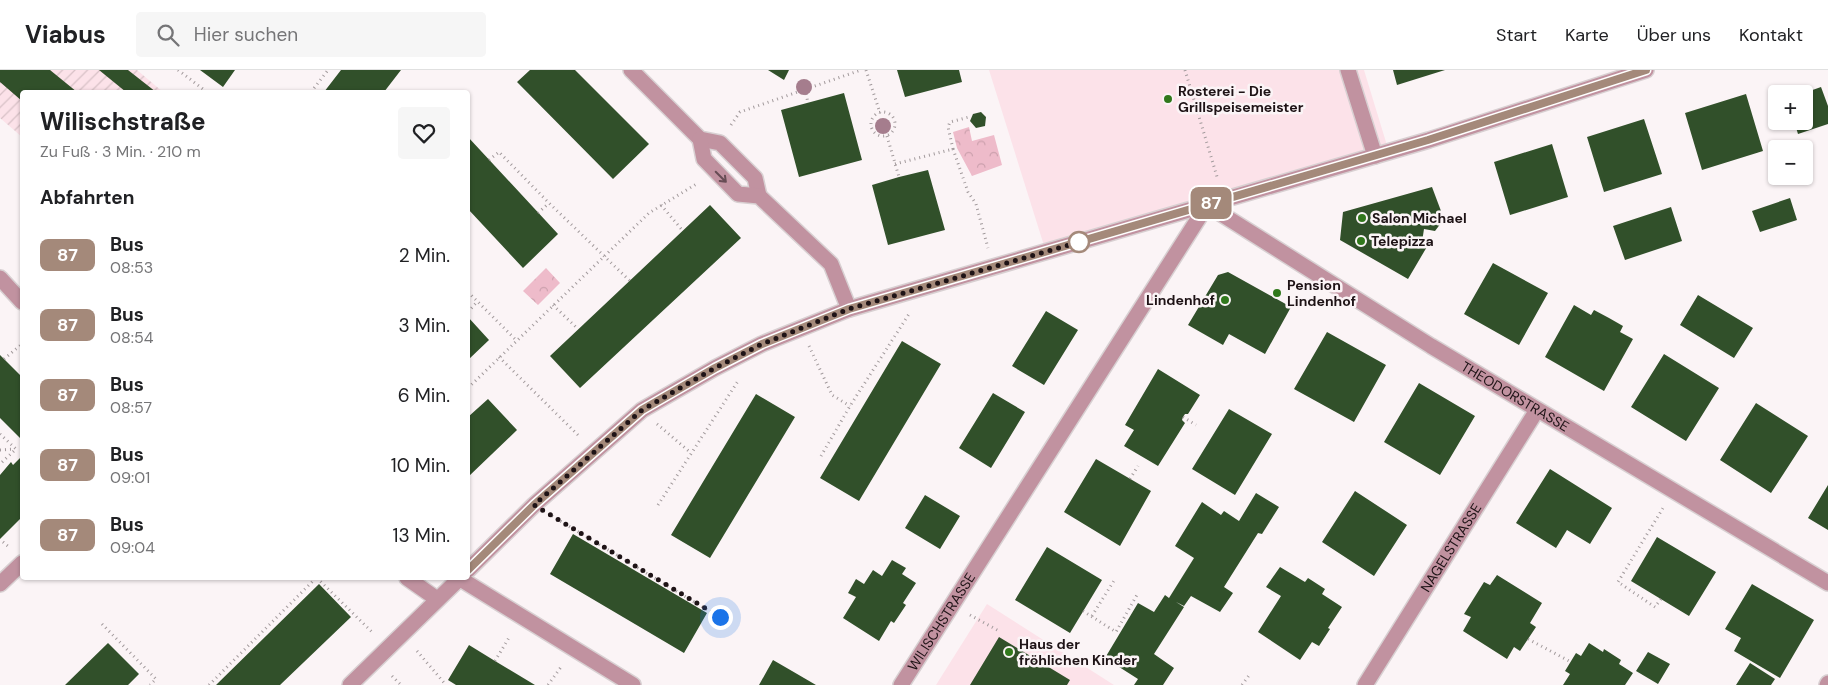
<!DOCTYPE html>
<html lang="de">
<meta charset="utf-8">
<style>
body{margin:0;font-family:"DM Sans",sans-serif;background:#f6f6f6;color:#202124;height:100vh;display:flex;flex-direction:column;font-size:19px;white-space:nowrap}
*{box-sizing:border-box;margin:0}
p{font-size:16px;color:#757577}
.icon{flex:none;width:28px;height:28px;fill:none;stroke:currentColor;stroke-width:2;stroke-linecap:round;stroke-linejoin:round}
.map{position:relative;flex:1;overflow:hidden}
.side{position:absolute;left:20px;top:20px;width:450px;height:490px;display:flex;flex-direction:column;background:#fff;border-radius:5px;box-shadow:0 1px 4px #0004}
.side>*{flex:none}
.badge{padding:0 10px;border-radius:8px;font-size:18px;line-height:32px}
.buttons{position:absolute;left:1768px;top:15px;display:grid;gap:10px}
.buttons a{display:grid;place-items:center;width:45px;height:45px;border-radius:5px;background:#fff;box-shadow:0 1px 4px #0004;font-size:25px}
.you{position:absolute;width:25px;height:25px;margin:-12px;border:4px solid #fff;border-radius:50%;background:#1a73e8;box-shadow:0 0 0 8px #1a73e833}
.map>.badge{position:absolute;translate:-50% -50%;box-shadow:0 0 0 2px #fff}
h2{padding:0 20px;font-size:19px;line-height:45px}
.round{display:grid;place-items:center;flex:none;width:52px;height:52px;border-radius:5px;background:#f6f6f6}
.summary{display:flex;align-items:center;justify-content:space-between;height:85px;padding:0 20px}
h1{font-size:24px;font-weight:800;line-height:38px}
ul{padding:0;list-style:none}
li{display:flex;align-items:center;gap:15px;height:70px;padding:0 20px}
li div{flex:1}
li b{display:block;font-size:19px}
li em{font-style:normal}
li .badge{min-width:55px;font-weight:700;text-align:center}
header{display:flex;align-items:center;gap:30px;box-sizing:border-box;height:70px;padding:0 25px;background:#fff;border-bottom:1px solid #e0e0e0}
header strong{font-size:24px}
nav{display:flex;gap:28px;margin-inline-start:auto;font-size:18px}
.search{width:350px;height:45px;background:#f6f6f6;display:flex;align-items:center;gap:12px;box-sizing:border-box;padding:0 18px;border-radius:5px;color:#757577;font-size:19px}
.map>svg:first-child{display:block}
.built{fill:#fce2e9}
.industrial{fill:url(#industrial-furrows)}
.park{fill:url(#park-crowns)}
.building{fill:#31502a}
.lines{fill:none;stroke-linecap:round;stroke-linejoin:round}
.minor-casing{stroke:#d8d0d2;stroke-width:18}
.path{stroke:#a29a9c;stroke-width:3;stroke-dasharray:1 4;stroke-linecap:butt}
.minor{stroke:#c192a0;stroke-width:15}
.tree{fill:#a57d8d}
.oneway{stroke:#674c54}
.line-casing{stroke:#fff;stroke-width:11}
.line{stroke:#a4897a;stroke-width:8}
.walk{stroke:#1e1316;stroke-width:5;stroke-dasharray:0 9}
.poi-dot{fill:#31781c;stroke:#fbf4f6;stroke-width:2}
.stop-dot{fill:#fff;stroke:#a4897a;stroke-width:2.5}
.labels{text-anchor:middle;dominant-baseline:central;stroke-width:5;stroke-linejoin:round;paint-order:stroke}
.poi-label{font-size:14px;font-weight:bold;fill:#1e1316;stroke:#fbf4f6;text-anchor:start}
.street-label{font-size:14px;fill:#1e1316;stroke:#fbf4f6}
</style>
<header>
<strong>Viabus</strong>
<div class="search"><svg class="icon" aria-label="search" viewBox="0 0 24 24"><circle cx="10" cy="10" r="6"/><path d="M15 15l6 6"/></svg>Hier suchen</div>
<nav><a>Start</a><a>Karte</a><a>Über uns</a><a>Kontakt</a></nav>
</header>
<div class="map">
<svg width="1828" height="615" viewBox="0 0 1828 615">
<defs>
<pattern id="industrial-furrows" width="10" height="10" patternUnits="userSpaceOnUse" patternTransform="scale(1.25)"><rect width="10" height="10" fill="#fce2e9"/><path d="M-1 1l2-2M0 10L10 0M9 11l2-2" fill="none" stroke="#d8c1c7"/></pattern>
<pattern id="park-crowns" width="20" height="18" patternUnits="userSpaceOnUse" patternTransform="scale(1.25)"><rect width="20" height="18" fill="#eebbca"/><path d="M2 6a3 3 0 1 1 6 0M12 15a3 3 0 1 1 6 0" fill="none" stroke="#cca0ad"/></pattern>
</defs>
<rect width="100%" height="100%" fill="#fbf4f6"/>
<path class="built" d="M989 0H1364L1389 82 1046 182Z
M987 534 1114 615H936Z"/>
<path class="industrial" d="M0 0H137L163 22H22V67L0 48Z"/>
<path class="park" d="M969 57 972 71 994 65 1002 95 972 106 957 78 953 62Z
M546 198 560 213 538 235 523 221Z"/>
<path class="building" d="M0 0H50L77 22H22V31L0 12Z
M99 0H128L156 22H126Z
M200 0H235L223 17Z
M341 0H401L384 22H324Z
M530 0H575L649 74 613 109 517 12Z
M768 0H789L784 10Z
M897 0H959L962 12 905 27Z
M1393 0H1445L1397 15Z
M1821 17 1828 36V54L1798 64 1794 51H1804V23Z
M844 23 862 90 799 107 781 40Z
M1746 24 1763 81 1702 100 1685 43Z
M981 42 986 47 985 56 976 58 970 51 973 44Z
M1644 49 1662 104 1604 122 1587 67Z
M468 67 558 164 523 198 468 139Z
M1552 74 1568 127 1510 145 1494 92Z
M928 100 945 160 888 175 872 115 899 107Z
M1432 117 1444 149 1435 161 1424 159 1422 172 1428 175 1408 209 1340 170 1343 142Z
M1790 128 1797 150 1760 162 1752 141Z
M710 135 741 168 580 318 550 286Z
M1671 137 1682 171 1625 190 1613 156Z
M1493 193 1548 223 1519 275 1464 244Z
M1228 202 1291 237 1265 284 1229 264 1223 275 1188 255 1218 205Z
M1698 225 1753 258 1734 288 1680 255Z
M1574 235 1591 245 1594 240 1609 248 1623 256 1620 262 1633 269 1604 321 1545 287Z
M1046 241 1078 260 1044 315 1012 296Z
M468 247 489 270 468 290Z
M1327 262 1386 295 1354 352 1294 319Z
M902 271 941 294 859 431 820 408Z
M1664 284 1719 318 1686 371 1631 337Z
M0 285 22 307V370L0 348Z
M1158 299 1200 325 1188 344H1185L1183 347 1182 350 1185 353 1158 396 1124 376 1134 360 1125 355Z
M1419 313 1475 346 1440 405 1384 372Z
M993 323 1025 342 991 398 959 378Z
M756 324 795 347 710 488 671 465Z
M488 329 517 360 468 407V347Z
M1756 333 1808 366 1771 423 1720 390Z
M1229 339 1272 364 1235 425 1192 399Z
M22 386V447L0 469V405L11 392 13 395Z
M1096 389 1151 421 1120 476 1064 442Z
M1550 399 1612 438 1590 474 1567 460 1556 478 1516 453Z
M1828 415V460L1808 448Z
M1355 421 1407 455 1374 506 1322 472Z
M1256 423 1279 437 1262 464 1258 463 1224 517 1233 523 1220 542 1191 526 1184 536 1176 532 1184 537 1154 584 1174 598 1163 615H1134L1138 609 1105 588 1138 533 1154 542 1165 525 1169 528 1194 488 1175 476 1202 432 1221 445 1224 441 1239 451Z
M925 425 960 446 940 479 905 458Z
M573 464 707 543 684 583 550 504Z
M1657 467 1716 502 1689 546 1631 511Z
M1047 477 1102 510 1070 563 1015 530Z
M892 490 906 498 902 504 916 513 903 533 906 535 894 553 891 551 879 571 843 548 856 527 848 523 856 509 864 514 873 500 882 506Z
M1280 497 1305 512 1308 508 1325 519 1322 524 1342 537 1328 558 1330 559 1319 576 1312 572 1300 590 1258 562 1281 526 1266 517Z
M1497 505 1542 533 1530 553 1536 557 1520 581 1514 577 1507 589 1463 561 1471 547 1464 544 1484 512 1490 515Z
M319 514 351 547 280 615H216Z
M1752 514 1814 550 1780 608 1734 581 1741 568 1725 559Z
M999 567 1070 610 1067 615H970Z
M108 573 139 604 128 615H65Z
M1589 573 1603 582 1604 579 1621 590 1619 594 1633 603 1625 615H1563L1570 604 1565 601 1576 583 1581 586Z
M469 575 495 591 535 615H456L448 610Z
M1648 582 1670 594 1658 614 1636 601Z
M773 590 792 601 816 615H759Z
M1750 593 1775 609 1771 615H1736Z"/>
<g class="lines">
<g class="minor-casing">
<g id="minor">
<path d="M631 0 700 69 720 73 755 108 759 126"/>
<path d="M1348 0 1375 86"/>
<path d="M700 69 704 89 738 124 759 126 831 194 849 239"/>
<path d="M0 208 22 232"/>
<path d="M468 500 534 435 642 340 715 298 762 274 849 239 1429 70 1646 0"/>
<path d="M407 508 437 529"/>
<path d="M459 508 633 615"/>
<path d="M0 514 22 493"/>
<path d="M350 615 460 508"/>
<path id="s1" d="M901 615 1207 135 1431 276 1828 513"/>
<path id="s2" d="M1365 615 1537 340"/>
<path d="M1827 615 1828 613"/>
</g>
</g>
<path class="path" d="M178 0 207 22
M866 0 880 43
M1185 0 1218 110
M805 19 808 33
M311 22 328 0
M871 54a12 12 0 1 1 24 0a12 12 0 1 1-24 0Z
M731 55 740 42 861 0
M887 66 899 107
M953 79 948 57 950 52 969 47
M489 90 499 82 549 133 630 211
M895 94 953 79 968 122 976 134 988 178
M661 135 683 161
M538 143 549 133
M468 222 516 270
M553 235 578 259
M468 242 477 232
M809 276 832 325 850 336
M499 287 580 367
M4 289 22 274
M468 318 649 143 698 113
M1183 347 1196 355
M657 354 691 383
M0 364 16 379 0 394
M0 380 15 379
M821 386 850 336 909 244
M1130 409 1138 396
M658 435 738 311
M552 446 719 547
M3 472 10 478
M317 508 374 564
M1661 529 1655 537 1618 512 1663 438
M1083 541 1116 562 1138 523
M970 545 999 561
M1092 546 1115 509
M102 554 156 609 150 615
M1528 569 1571 592
M417 581 446 615
M495 591 510 566
M392 606 401 615
M209 615 316 508
M548 615 561 597
M1242 615 1250 604"/>
<use href="#minor" class="minor"/>
</g>
<g class="tree">
<circle cx="804" cy="17" r="8"/>
<circle cx="883" cy="56" r="8"/>
</g>
<defs><path id="oneway-shaft" d="M-6 0H5M1.5-3L5.5 0L1.5 3" fill="none" stroke-width="1.6" stroke-linecap="round" stroke-linejoin="round" transform="scale(1.25)"/></defs>
<use class="oneway" href="#oneway-shaft" transform="translate(721 107) rotate(45)"/>
<g class="lines">
<g class="line-casing">
<path id="line" d="M468 500 534 435 642 340 715 298 762 274 849 239 1428 70 1646 0"/>
</g>
<use href="#line" class="line"/>
<path class="walk" d="M720 547 534 435 642 340 715 298 762 274 849 239 1079 172"/>
</g>
<g class="poi-dot">
<circle cx="1168" cy="29" r="5"/>
<circle cx="1362" cy="148" r="5"/>
<circle cx="1361" cy="171" r="5"/>
<circle cx="1277" cy="223" r="5"/>
<circle cx="1225" cy="230" r="5"/>
<circle cx="1009" cy="582" r="5"/>
</g>
<circle class="stop-dot" cx="1079" cy="172" r="10"/>
<g class="labels">
<g class="poi-label">
<text x="1178" y="21">Rosterei - Die<tspan x="1178" dy="16">Grillspeisemeister</tspan></text>
<text x="1372" y="148">Salon Michael</text>
<text x="1371" y="171">Telepizza</text>
<text x="1287" y="215">Pension<tspan x="1287" dy="16">Lindenhof</tspan></text>
<text x="1215" y="230" text-anchor="end">Lindenhof</text>
<text x="1019" y="574">Haus der<tspan x="1019" dy="16">fröhlichen Kinder</tspan></text>
</g>
<g class="street-label">
<text stroke="none"><textPath href="#s1" startOffset="932">THEODORSTRASSE</textPath></text>
<text stroke="none"><textPath href="#s2" startOffset="162">NAGELSTRASSE</textPath></text>
<text stroke="none"><textPath href="#s1" startOffset="75">WILISCHSTRASSE</textPath></text>
</g>
</g>
</svg>
<div class="buttons">
<a>+</a>
<a>−</a>
</div>
<div class="you" style="left:720px;top:547px"></div>
<b class="badge" style="left:1211px;top:133px;background:#a4897a;color:#fff">87</b>
<section class="side">
<div class="summary"><div><h1>Wilischstraße</h1><p>Zu Fuß · 3 Min. · 210 m</p></div><a class="round"><svg class="icon" aria-label="heart" viewBox="0 0 24 24"><path d="M12 20l-8-8c-3-5 5-10 8-4 3-6 11-1 8 4z"/></svg></a></div>
<h2>Abfahrten</h2>
<ul>
<li><span class="badge" style="background:#a4897a;color:#fff">87</span><div><b>Bus</b><p>08:53</p></div><em>2 Min.</em></li>
<li><span class="badge" style="background:#a4897a;color:#fff">87</span><div><b>Bus</b><p>08:54</p></div><em>3 Min.</em></li>
<li><span class="badge" style="background:#a4897a;color:#fff">87</span><div><b>Bus</b><p>08:57</p></div><em>6 Min.</em></li>
<li><span class="badge" style="background:#a4897a;color:#fff">87</span><div><b>Bus</b><p>09:01</p></div><em>10 Min.</em></li>
<li><span class="badge" style="background:#a4897a;color:#fff">87</span><div><b>Bus</b><p>09:04</p></div><em>13 Min.</em></li>
</ul>
</section>
</div>
